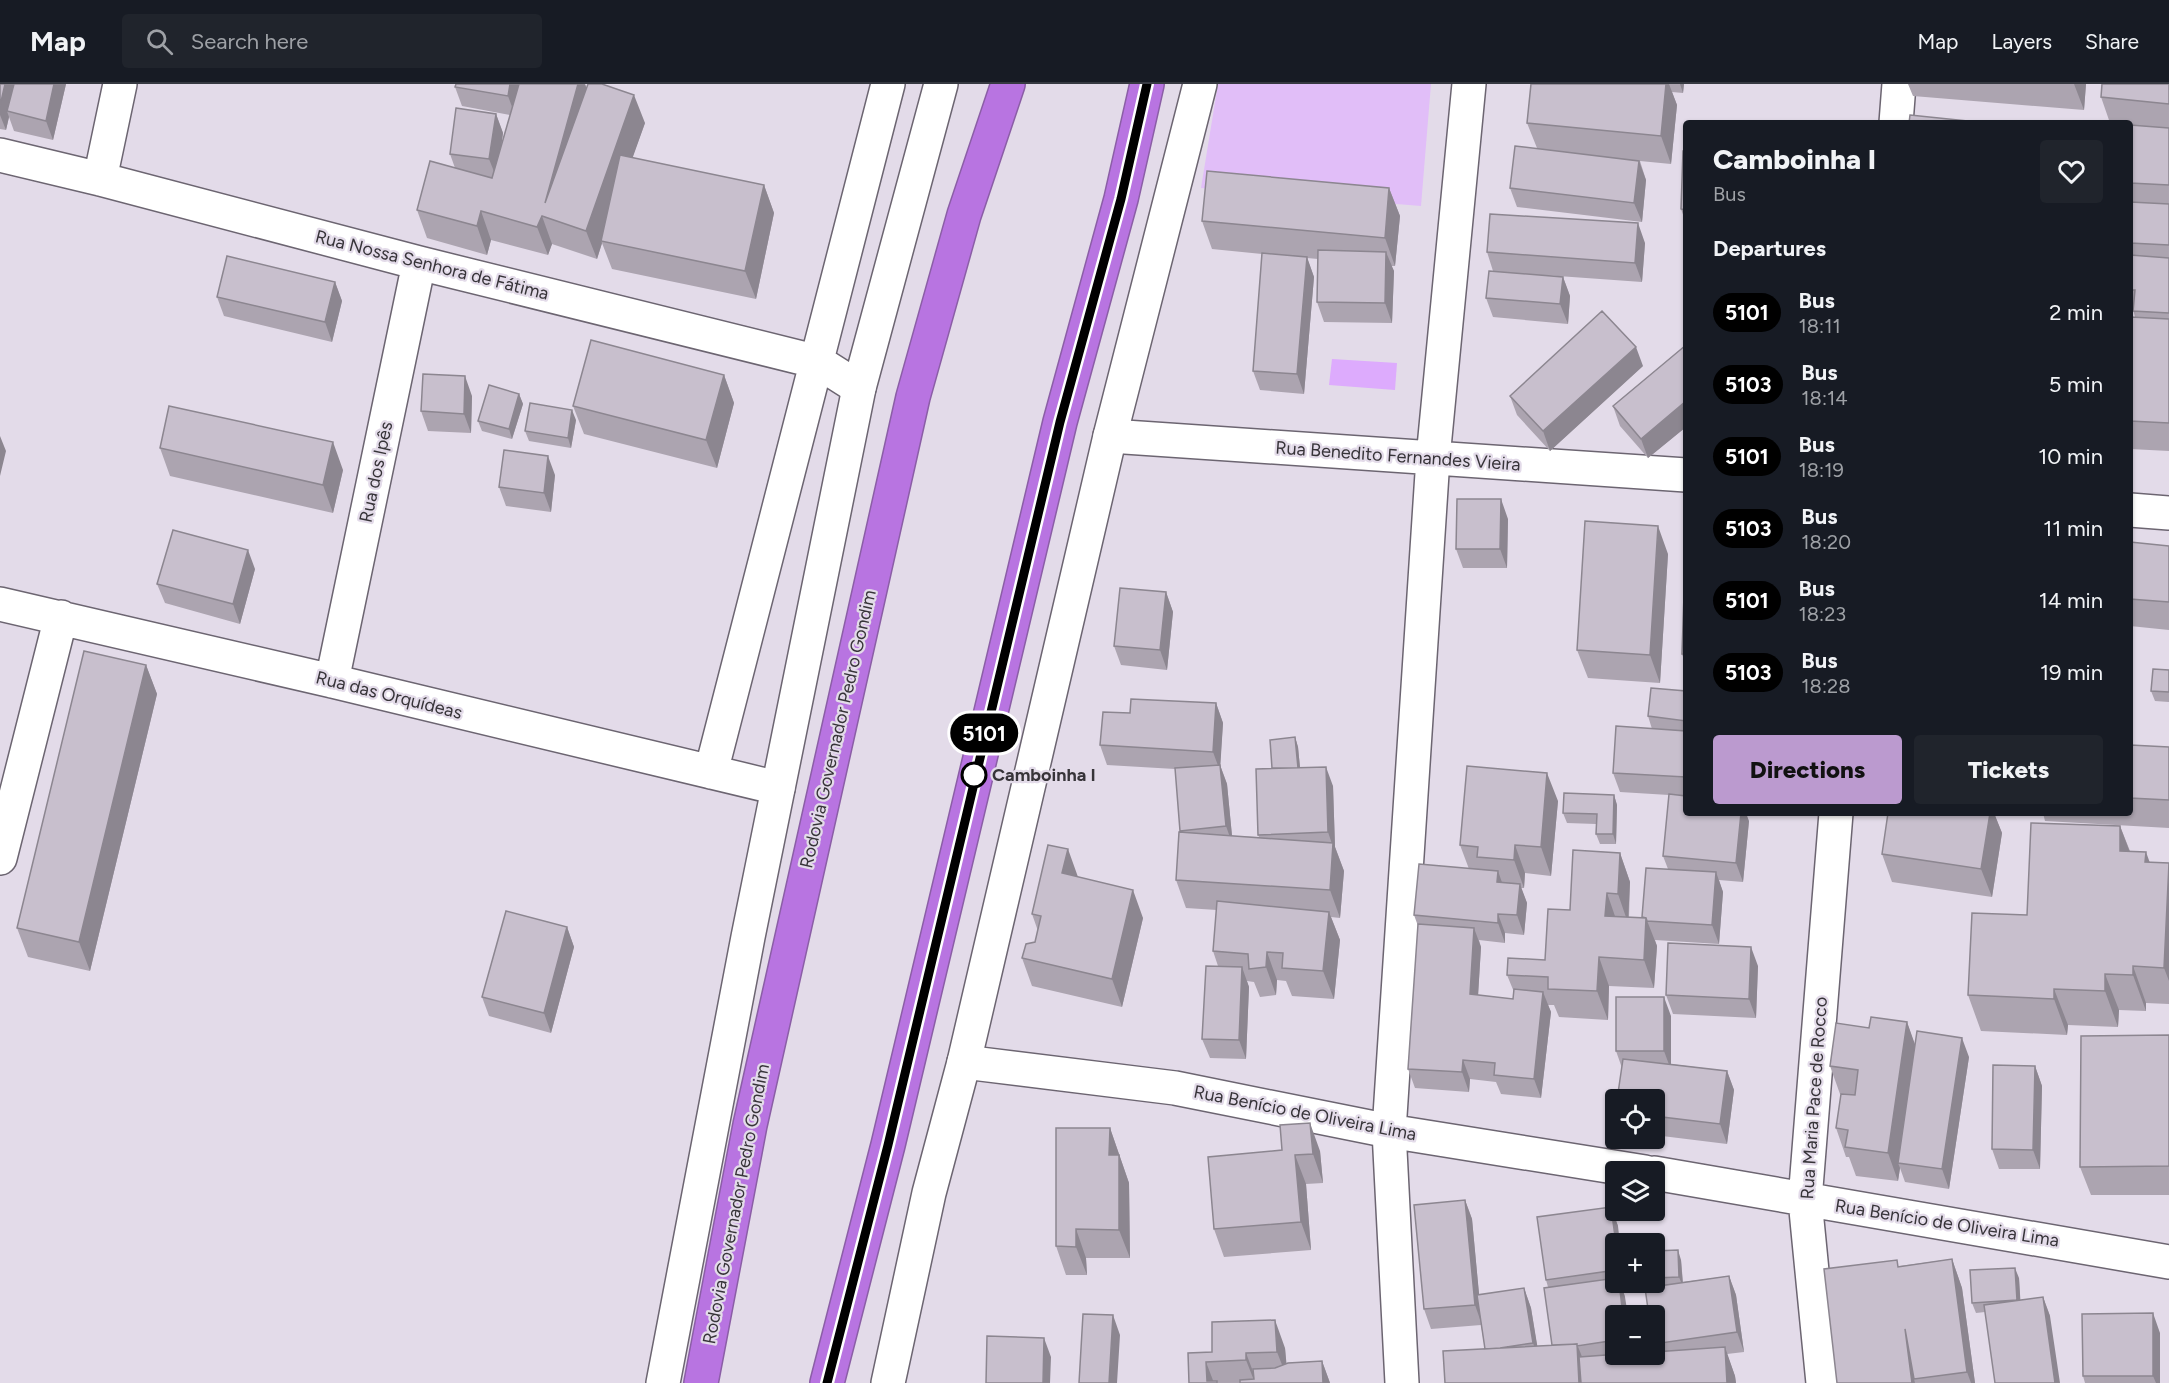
<!DOCTYPE html>
<meta charset="utf-8">
<style>
body{margin:0;font-family:Figtree,sans-serif;background:#20242c;color:#f1f3f6;height:100vh;display:flex;flex-direction:column;font-size:22px;white-space:nowrap}
*{box-sizing:border-box;margin:0}
p{font-size:20px;color:#9ea1a6}
.icon{flex:none;width:33px;height:33px;fill:none;stroke:currentColor;stroke-width:2;stroke-linecap:round;stroke-linejoin:round}
.map{position:relative;flex:1;overflow:hidden}
.details{position:absolute;left:1683px;top:36px;width:450px;height:696px;display:flex;flex-direction:column;background:#171b24;border-radius:6px;box-shadow:0 2px 4px #0004}
.details>*{flex:none}
.badge{padding:0 12px;border-radius:20px;font-size:21px;line-height:39px}
.buttons{position:absolute;left:1605px;top:1005px;display:grid;gap:12px}
.buttons a{display:grid;place-items:center;width:60px;height:60px;border-radius:6px;background:#171b24;box-shadow:0 2px 4px #0004;font-size:30px}
.map>.badge{position:absolute;translate:-50% -50%;box-shadow:0 0 0 3px #fff}
h2{padding:0 30px;font-size:22px;line-height:54px}
.round{display:grid;place-items:center;flex:none;width:63px;height:63px;border-radius:6px;background:#20242c}
.overview{display:flex;align-items:center;justify-content:space-between;height:102px;padding:0 30px}
h1{font-size:28px;font-weight:800;line-height:45px}
.cta{display:flex;gap:12px;margin-top:auto;padding:12px 30px}
.cta a{flex:1;height:69px;border-radius:6px;background:#bb9acf;color:#111;font-size:24px;font-weight:800;line-height:69px;text-align:center}
.cta a+a{background:#20242c;color:#f1f3f6}
ul{padding:0;list-style:none}
li{display:flex;align-items:center;gap:18px;height:72px;padding:0 30px}
li div{flex:1}
li b{display:block;font-size:22px}
li em{font-style:normal}
li .badge{min-width:66px;font-weight:700;text-align:center}
header{display:flex;align-items:center;gap:36px;box-sizing:border-box;height:84px;padding:0 30px;background:#171b24;border-bottom:2px solid #363941}
header strong{font-size:28px}
nav{display:flex;gap:33px;margin-inline-start:auto;font-size:21px}
.search{width:420px;height:54px;background:#20242c;display:flex;align-items:center;gap:15px;box-sizing:border-box;padding:0 21px;border-radius:6px;color:#9ea1a6;font-size:22px}
.map>svg:first-child{display:block}
.green{fill:#e1bef8}
.water{fill:#ddabfd}
.lines{fill:none;stroke-linecap:round;stroke-linejoin:round}
.street-casing{stroke:#6c6571;stroke-width:36}
.secondary-casing{stroke:#6c6571;stroke-width:36}
.highway-casing{stroke:#8b5ea6;stroke-width:36}
.street{stroke:#fff;stroke-width:33}
.secondary{stroke:#fff;stroke-width:33}
.highway{stroke:#b874e1;stroke-width:33}
.wall{fill:#aca4b0}
.shaded-wall{fill:#8c8690}
.building{fill:#c8bfcd;stroke:#8c8690;stroke-width:1.5}
.line-casing{stroke:#fff;stroke-width:14}
.line{stroke:#000;stroke-width:9}
.stop-dot{fill:#fff;stroke:#000;stroke-width:3}
.labels{text-anchor:middle;dominant-baseline:central;stroke-width:4.5;stroke-linejoin:round;paint-order:stroke}
.street-label{font-size:18px;fill:#373439;stroke:#e3dbe9}
.stop-label{font-size:18px;font-weight:bold;fill:#373439;stroke:#e3dbe9;text-anchor:start}
</style>
<header>
<strong>Map</strong>
<div class="search"><svg class="icon" aria-label="search" viewBox="0 0 24 24"><circle cx="10" cy="10" r="6"/><path d="M15 15l6 6"/></svg>Search here</div>
<nav><a>Map</a><a>Layers</a><a>Share</a></nav>
</header>
<div class="map">
<svg width="2169" height="1299" viewBox="0 0 2169 1299">
<rect width="100%" height="100%" fill="#e3dbe9"/>
<path class="green" d="M1218 0H1431L1421 122 1201 104Z"/>
<path class="water" d="M1332 275 1397 279 1395 306 1329 301Z"/>
<g class="lines">
<g class="street-casing">
<path id="street" d="M1896 39 1899 0
M0 71 100 95 419 179 818 278 859 304
M100 95 120 0
M1110 352 1686 391
M2130 426 2169 429
M0 520 332 597 778 704
M332 597 419 179
M711 688 888 0
M0 774 61 533
M964 978 1175 1004 1389 1047 1645 1088
M1654 1089 2169 1178
M1402 1299 1389 1047 1433 374 1469 0
M1823 1299 1805 1116 1836 729"/>
</g>
<g class="secondary-casing">
<path id="secondary" d="M663 1299 748 853 859 304 941 0
M888 1299 929 1109 964 978 1110 352 1200 0"/>
</g>
<g class="highway-casing">
<path id="highway" d="M701 1299 750 1041 913 313 964 131 1008 0
M827 1299 888 1061 1060 338 1121 115 1147 0"/>
</g>
<use href="#street" class="street"/>
<use href="#secondary" class="secondary"/>
<use href="#highway" class="highway"/>
</g>
<path class="wall" d="M0 0H66L53 56 14 47 9 33 6 46 0 45Z
M456 0H585L587 5 645 39 632 74 764 101 774 129 756 215 612 185 602 159 597 175 552 160 548 171 491 156 487 171 427 154 417 126 455 84 450 70 496 30 503 49 501 62 510 31 462 22 455 3Z
M1531 0H1684L1683 9 1672 8 1677 21 1671 80 1640 77 1646 96 1642 138 1517 123 1510 104 1537 64 1527 39Z
M1908 0H2086L2084 26 1913 12Z
M2169 0V367L2130 365V233H2135L2133 225H2130V39H2110L2101 13Z
M1686 67V139L1681 125Z
M1389 104 1400 132 1395 182H1391L1394 187 1392 239 1324 238 1317 218 1318 175 1307 174 1314 193 1304 310 1260 306 1253 287 1262 170 1212 165 1202 137Z
M1645 159 1642 198 1544 191 1563 193 1570 212 1568 240 1493 233 1486 214 1493 187 1487 168Z
M335 198 342 217 332 258 224 232 217 213Z
M1686 261V343L1648 374 1620 342 1613 322Z
M1643 282 1550 367 1517 331 1510 312Z
M724 291 734 319 717 384 584 350 573 322Z
M519 310 523 320 512 355 482 347 478 337Z
M472 312 471 349 428 347 421 327Z
M576 336 571 364 529 357 525 347Z
M160 364 343 386 333 429 170 392Z
M555 391 551 428 506 422 499 403Z
M1508 435 1507 484H1463L1456 465Z
M2130 458 2169 462V546L2130 542Z
M1668 470 1660 599 1588 594 1577 566Z
M255 485 240 540 165 519 157 500Z
M1166 508 1173 528 1167 586 1121 581 1114 562Z
M1686 511V581L1682 570Z
M146 581 157 610 90 887 28 873 17 844Z
M2169 586V618L2155 617 2151 607Z
M1686 607V729L1749 737 1743 798 1719 796 1723 808 1719 860 1655 856 1657 862 1654 904 1609 902 1608 936 1559 933 1554 921H1548L1551 928 1541 1014 1501 1010 1496 998 1470 995 1469 1008 1415 1004 1408 985 1418 842 1414 831 1469 785 1460 761 1558 717 1551 792 1525 789 1524 804H1521L1527 819 1524 851 1505 849V859L1479 856 1481 863 1478 911 1513 915 1514 908 1507 891 1545 876 1570 826 1620 769 1630 798 1629 833H1642L1668 785 1663 772 1669 711 1620 708 1613 689 1652 645 1648 632Z
M1216 619 1223 639 1220 681 1227 700 1232 752 1259 753 1258 751 1272 684 1295 653 1298 663 1300 683 1333 702 1335 763 1344 787 1340 834 1331 833 1340 856 1334 915 1292 912 1286 897 1277 896 1276 911 1260 913 1254 898 1247 897 1249 903 1246 975 1210 974 1202 955 1218 882 1213 867 1217 826 1186 824 1176 796 1181 748 1175 685 1107 681 1100 661 1130 629Z
M2130 661 2169 663V744L2045 737 2043 729H2130Z
M1614 711 1617 721 1616 760H1600L1596 750V740L1567 739 1563 729Z
M1990 729H1994L2002 749 1992 813 1892 798 1882 770Z
M2120 742 2130 767 2150 778 2169 779V920L2146 919V927L2119 926 2118 943 2068 941 2067 951 1981 947 1968 911 2027 831Z
M1078 793 1143 834 1122 923 1032 902 1022 874 1035 858 1038 847 1032 830Z
M567 843 574 863 551 949 489 932 482 913Z
M1758 882 1756 934 1673 930 1666 911Z
M1671 932V980L1727 987 1734 1006 1727 1060 1654 1051V1016L1622 984 1616 967Z
M1907 938 1915 962 1969 973 1949 1105 1905 1098 1900 1084 1898 1097 1856 1092 1849 1073H1846L1836 1044 1841 1010H1840L1830 982 1869 944Z
M2169 951V1111H2091L2080 1083Z
M2035 982 2042 1002 2040 1085H1999L1992 1065Z
M1110 1044 1129 1099 1130 1174H1086L1087 1191H1066L1056 1162Z
M1282 1066 1320 1067 1323 1099 1306 1100 1311 1166 1224 1173 1214 1145Z
M1465 1116 1472 1135 1479 1211 1524 1204 1531 1224 1537 1262 1552 1261 1548 1203 1546 1196 1611 1123 1618 1142 1616 1160V1198H1625L1626 1205 1623 1206 1625 1213 1616 1232V1270L1656 1268 1654 1264V1232L1647 1198H1654V1167L1681 1176 1683 1198 1729 1192 1736 1211 1744 1268 1727 1270 1735 1292 1736 1299H1445L1485 1265 1481 1241 1431 1245 1424 1225Z
M1952 1175 1962 1204 1975 1299H1837L1899 1182Z
M2019 1194 2020 1216 2043 1213 2050 1232 1985 1228 1976 1229 1972 1219Z
M2160 1249V1299H2085L2083 1292Z
M1285 1264 1286 1279 1322 1277 1330 1299H1189L1188 1269Z"/>
<path class="shaded-wall" d="M5 0H17L7 27 9 33 6 46 0 31V22Z
M54 0H66L53 56 46 37Z
M510 0H521L515 31 508 12Z
M578 0H585L591 18 545 119Z
M1666 0H1669L1677 21 1671 80 1661 52Z
M1680 0H1684L1683 9Z
M2074 0H2086L2084 26Z
M634 11 645 39 603 157H601L602 159 597 175 586 147Z
M496 30 503 49 497 95 489 75Z
M1639 77 1646 96 1642 138 1634 119Z
M764 101 774 129 756 215 745 187Z
M1389 104 1400 132 1395 182 1385 154Z
M481 127 491 156 487 171 477 142Z
M542 132 552 160 548 171 537 143Z
M1638 139 1645 159 1642 198 1635 179Z
M1386 168 1394 187 1392 239 1385 219Z
M1307 173 1314 193 1304 310 1297 290Z
M1563 193 1570 212 1568 240 1560 220Z
M335 198 342 217 332 258 325 238Z
M1636 263 1643 282 1550 367 1543 347Z
M724 291 734 319 717 384 706 356Z
M465 292 472 312 471 349 464 330Z
M519 310 523 320 512 355 509 345Z
M1686 317V343L1648 374 1641 355Z
M572 326 576 336 571 364 568 354Z
M0 352 6 367 0 392Z
M333 358 343 386 333 429 323 401Z
M548 372 555 391 551 428 544 409Z
M1501 415 1508 435 1507 484 1500 465Z
M1658 442 1668 470 1660 599 1650 571Z
M248 466 255 485 240 540 233 520Z
M1166 508 1173 528 1167 586 1160 566Z
M146 581 157 610 90 887 79 858Z
M1216 619 1223 639 1220 687 1213 668Z
M1295 653 1298 663 1301 694 1298 684Z
M1220 681 1227 700 1233 762 1226 742Z
M1326 683 1333 702 1335 763 1344 787 1340 834 1330 806 1333 763 1328 748Z
M1547 689 1558 717 1551 792 1541 763Z
M1614 711 1617 721 1616 760 1613 750Z
M1741 729H1746L1749 737 1743 798 1736 779Z
M1990 729H1994L2002 749 1992 813 1981 785Z
M2120 742 2134 779 2120 767Z
M1515 761 1525 789 1524 804 1514 776Z
M1068 765 1078 793 1062 789Z
M2146 768 2159 804 2145 778Z
M1620 769 1630 798 1628 839 1618 810Z
M2169 780V897L2164 884Z
M1498 787 1505 807 1497 798Z
M1716 788 1723 808 1719 860 1712 841Z
M1520 800 1527 819 1524 851 1517 831Z
M1133 806 1143 834 1122 923 1112 895Z
M1607 809 1617 838 1605 832Z
M1329 828 1340 856 1334 915 1323 887Z
M1498 830 1505 849V859L1498 839Z
M1646 834 1657 862 1654 904 1644 876Z
M567 843 574 863 551 949 544 929Z
M1474 844 1481 863 1477 929 1470 910Z
M1751 863 1758 882 1756 934 1749 915Z
M1267 868 1277 896 1276 911 1266 883Z
M1599 873 1609 902 1608 936 1597 907Z
M2133 882 2146 919V927L2133 891Z
M1242 883 1249 903 1246 975 1239 956Z
M2105 890 2119 926 2118 943 2105 907Z
M2054 905 2068 941 2067 951 2054 915Z
M1543 908 1551 928 1541 1014 1534 995Z
M1664 913 1671 932V986L1664 967Z
M1907 938 1917 966 1898 1079 1900 1084 1898 1097 1888 1069Z
M1962 954 1969 973 1949 1105 1942 1085Z
M1463 976 1470 995 1469 1008 1462 988Z
M2035 982 2042 1002 2040 1085 2033 1066Z
M1727 987 1734 1006 1727 1060 1720 1040Z
M1310 1039 1320 1067 1323 1099 1313 1070Z
M1110 1044 1129 1099 1130 1174 1119 1146 1109 1071Z
M1295 1071 1306 1100 1311 1166 1301 1138Z
M1465 1116 1472 1135 1482 1241 1475 1221Z
M1611 1123 1618 1142 1620 1160H1616Z
M1076 1145 1086 1174 1087 1191 1076 1163Z
M1678 1166 1681 1176 1683 1203 1679 1193Z
M1952 1175 1962 1204 1975 1299H1971L1967 1288Z
M2015 1184 2019 1194 2021 1226 2017 1216Z
M1729 1192 1736 1211 1744 1268 1737 1248Z
M1619 1198H1620L1625 1213 1628 1232H1623Z
M1524 1204 1531 1224 1540 1278 1533 1259Z
M2043 1213 2050 1232 2060 1299H2055Z
M2153 1229 2160 1249V1299H2156L2153 1292Z
M1113 1231 1120 1251 1117 1299H1109Z
M1275 1236 1285 1264 1288 1296 1277 1268Z
M1905 1245 1914 1295 1915 1299H1912Z
M1044 1254 1051 1273 1050 1299H1043Z
M1577 1260 1588 1288V1299H1579Z
M1725 1263 1735 1292 1736 1299H1727Z
M1246 1269 1257 1298 1255 1299 1246 1276Z
M1322 1277 1330 1299H1323Z
M1206 1278 1214 1299 1207 1297Z"/>
<path class="building" d="M0 0H5L0 22Z
M14 0H54L46 37 7 27Z
M456 0H510L508 12 455 3Z
M519 0H578L545 119 588 0H602L634 11 586 147 542 132 537 143 481 127 477 142 417 126 430 77 492 94Z
M1531 0H1666L1661 52 1527 39Z
M2102 0H2169V20L2101 13Z
M456 24 496 30 489 75 450 70Z
M1910 31 1987 39H1909Z
M2130 41 2169 44V101L2130 99Z
M1515 62 1639 77 1634 119 1510 104Z
M1683 67H1686V126L1681 125Z
M620 71 764 101 745 187 601 157Z
M1207 87 1389 104 1385 154 1202 137Z
M2130 118 2169 120V161L2130 159Z
M1490 130 1638 139 1635 179 1487 168Z
M1318 166 1386 168 1385 219 1317 218Z
M1262 169 1307 173 1297 290 1253 287Z
M2130 171 2169 174V229L2133 227 2135 206H2130Z
M227 172 335 198 325 238 217 213Z
M1489 187 1563 193 1560 220 1486 214Z
M1602 227 1636 263 1543 347 1510 312Z
M2130 233 2169 235V339L2130 337Z
M591 256 724 291 706 356 573 322Z
M1686 261V317L1641 355 1613 322Z
M423 290 465 292 464 330 421 327Z
M489 301 519 310 509 345 478 337Z
M530 319 572 326 568 354 525 347Z
M169 322 333 358 323 401 160 364Z
M504 366 548 372 544 409 499 403Z
M1457 415H1501L1500 465H1456Z
M1585 437 1658 442 1650 571 1577 566Z
M173 446 248 466 233 520 157 500Z
M1686 450V487H1685Z
M2130 458 2169 462V518L2130 515Z
M1120 504 1166 508 1160 566 1114 562Z
M1684 511H1686V570H1682Z
M84 567 146 581 79 858 17 844Z
M2153 585 2169 586V608L2151 607Z
M1651 604 1686 607V637L1648 632Z
M1131 615 1216 619 1213 668 1100 661 1103 628 1130 629Z
M1616 642 1686 647V693L1613 689Z
M1295 653 1298 684H1272L1270 656Z
M2130 661 2169 663V716L2130 714Z
M1220 681 1226 742 1180 747 1175 684Z
M1467 682 1547 689 1541 763 1515 761 1514 776 1477 773 1478 763 1460 761Z
M1326 683 1328 748 1258 751 1256 685Z
M1564 709 1614 711 1613 750H1596L1597 730 1563 729Z
M1669 710 1686 712V729H1741L1736 779 1663 772Z
M1888 729H1990L1981 785 1882 770Z
M2031 739 2120 742V767L2146 768 2145 778 2169 779 2164 884 2133 882V891L2105 890V907L2054 905V915L1968 911 1972 829 2027 831Z
M1179 748 1333 759 1330 806 1176 796Z
M1048 761 1068 765 1062 789 1133 806 1112 895 1022 874 1026 860 1035 858 1041 832 1032 830Z
M1573 766 1620 769 1618 810 1607 809 1605 832 1646 834 1644 876 1599 873 1597 907 1548 905V893L1507 891 1508 874 1545 876 1548 825 1570 826Z
M1419 780 1498 787 1497 798 1520 800 1517 831 1498 830V839L1414 831Z
M1646 784 1716 788 1712 841 1647 837 1646 834 1642 833Z
M1217 817 1329 828 1323 887 1282 884 1283 869 1267 868 1266 883 1249 885 1248 870 1213 867Z
M506 827 567 843 544 929 482 913Z
M1418 840 1474 844 1470 910 1513 915 1514 905 1543 908 1534 995 1494 991 1495 979 1463 976 1462 988 1408 985Z
M1668 859 1751 863 1749 915 1666 911Z
M1206 882 1242 883 1239 956 1202 955Z
M1616 913H1664V967H1616Z
M1871 933 1907 938 1888 1069 1845 1063 1848 1046 1836 1044 1841 1010 1855 1011 1858 986 1830 982 1836 939 1869 944Z
M1917 947 1962 954 1942 1085 1898 1079Z
M2169 951V1082L2080 1083 2081 952Z
M1623 975 1727 987 1720 1040 1654 1032V1016H1617Z
M1993 981 2035 982 2033 1066 1992 1065Z
M1310 1039 1313 1070 1295 1071 1301 1138 1214 1145 1208 1073 1282 1066 1280 1041Z
M1056 1044H1110L1109 1071H1119V1146L1076 1145V1163L1056 1162Z
M1465 1116 1475 1221 1424 1225 1414 1121Z
M1611 1123 1616 1160V1186L1546 1196 1537 1133Z
M1678 1166 1679 1193 1654 1194V1167Z
M1952 1175 1967 1288 1914 1295 1905 1245 1912 1299H1837L1824 1185 1897 1176 1898 1183Z
M2015 1184 2017 1216 1972 1219 1970 1186Z
M1729 1192 1737 1248 1654 1260V1232H1649L1645 1204Z
M1616 1194V1198H1619L1623 1232H1616V1256L1577 1262V1260L1552 1261 1544 1204Z
M1524 1204 1533 1259 1500 1264 1485 1265 1477 1211Z
M2043 1213 2055 1299H1995L1984 1221Z
M2153 1229V1292H2083L2082 1230Z
M1083 1230 1113 1231 1109 1299H1079Z
M1275 1236 1277 1268 1246 1269V1276L1206 1278 1207 1297H1217V1299H1189L1188 1269 1212 1268V1238Z
M987 1252 1044 1254 1043 1299H986Z
M1577 1260 1579 1299H1445L1443 1267Z
M1725 1263 1727 1299H1581L1579 1273 1620 1270H1654V1268Z
M1322 1277 1323 1299H1240V1296L1254 1295 1253 1285 1275 1284 1288 1279Z"/>
<g class="lines">
<g class="line-casing">
<path id="line" d="M827 1299 888 1061 1060 338 1121 115 1147 0"/>
</g>
<use href="#line" class="line"/>
</g>
<circle class="stop-dot" cx="974" cy="691" r="12"/>
<g class="labels">
<g class="street-label">
<text transform="translate(432 181) rotate(14)">Rua Nossa Senhora de Fátima</text>
<text transform="translate(1398 372) rotate(4)">Rua Benedito Fernandes Vieira</text>
<text transform="translate(376 388) rotate(-78)">Rua dos Ipês</text>
<text transform="translate(389 611) rotate(14)">Rua das Orquídeas</text>
<text transform="translate(838 645) rotate(-77)">Rodovia Governador Pedro Gondim</text>
<text transform="translate(1814 1014) rotate(-86)">Rua Maria Pace de Rocco</text>
<text transform="translate(1305 1029) rotate(11)">Rua Benício de Oliveira Lima</text>
<text transform="translate(736 1120) rotate(-79)">Rodovia Governador Pedro Gondim</text>
<text transform="translate(1947 1139) rotate(9)">Rua Benício de Oliveira Lima</text>
</g>
<g class="stop-label">
<text x="992" y="691">Camboinha I</text>
</g>
</g>
</svg>
<div class="buttons">
<a><svg class="icon" aria-label="locate" viewBox="0 0 24 24"><circle cx="12" cy="12" r="6"/><path d="M12 2v4M12 18v4M2 12h4M18 12h4"/></svg></a>
<a><svg class="icon" aria-label="layers" viewBox="0 0 24 24"><path d="M12 4l9 5-9 5-9-5zM3 14l9 5 9-5"/></svg></a>
<a>+</a>
<a>−</a>
</div>
<b class="badge" style="left:984px;top:649px;background:#000;color:#fff">5101</b>
<section class="details">
<div class="overview"><div><h1>Camboinha I</h1><p>Bus</p></div><a class="round"><svg class="icon" aria-label="heart" viewBox="0 0 24 24"><path d="M12 20l-8-8c-3-5 5-10 8-4 3-6 11-1 8 4z"/></svg></a></div>
<h2>Departures</h2>
<ul>
<li><span class="badge" style="background:#000;color:#fff">5101</span><div><b>Bus</b><p>18:11</p></div><em>2 min</em></li>
<li><span class="badge" style="background:#000;color:#fff">5103</span><div><b>Bus</b><p>18:14</p></div><em>5 min</em></li>
<li><span class="badge" style="background:#000;color:#fff">5101</span><div><b>Bus</b><p>18:19</p></div><em>10 min</em></li>
<li><span class="badge" style="background:#000;color:#fff">5103</span><div><b>Bus</b><p>18:20</p></div><em>11 min</em></li>
<li><span class="badge" style="background:#000;color:#fff">5101</span><div><b>Bus</b><p>18:23</p></div><em>14 min</em></li>
<li><span class="badge" style="background:#000;color:#fff">5103</span><div><b>Bus</b><p>18:28</p></div><em>19 min</em></li>
</ul>
<div class="cta"><a>Directions</a><a>Tickets</a></div>
</section>
</div>
